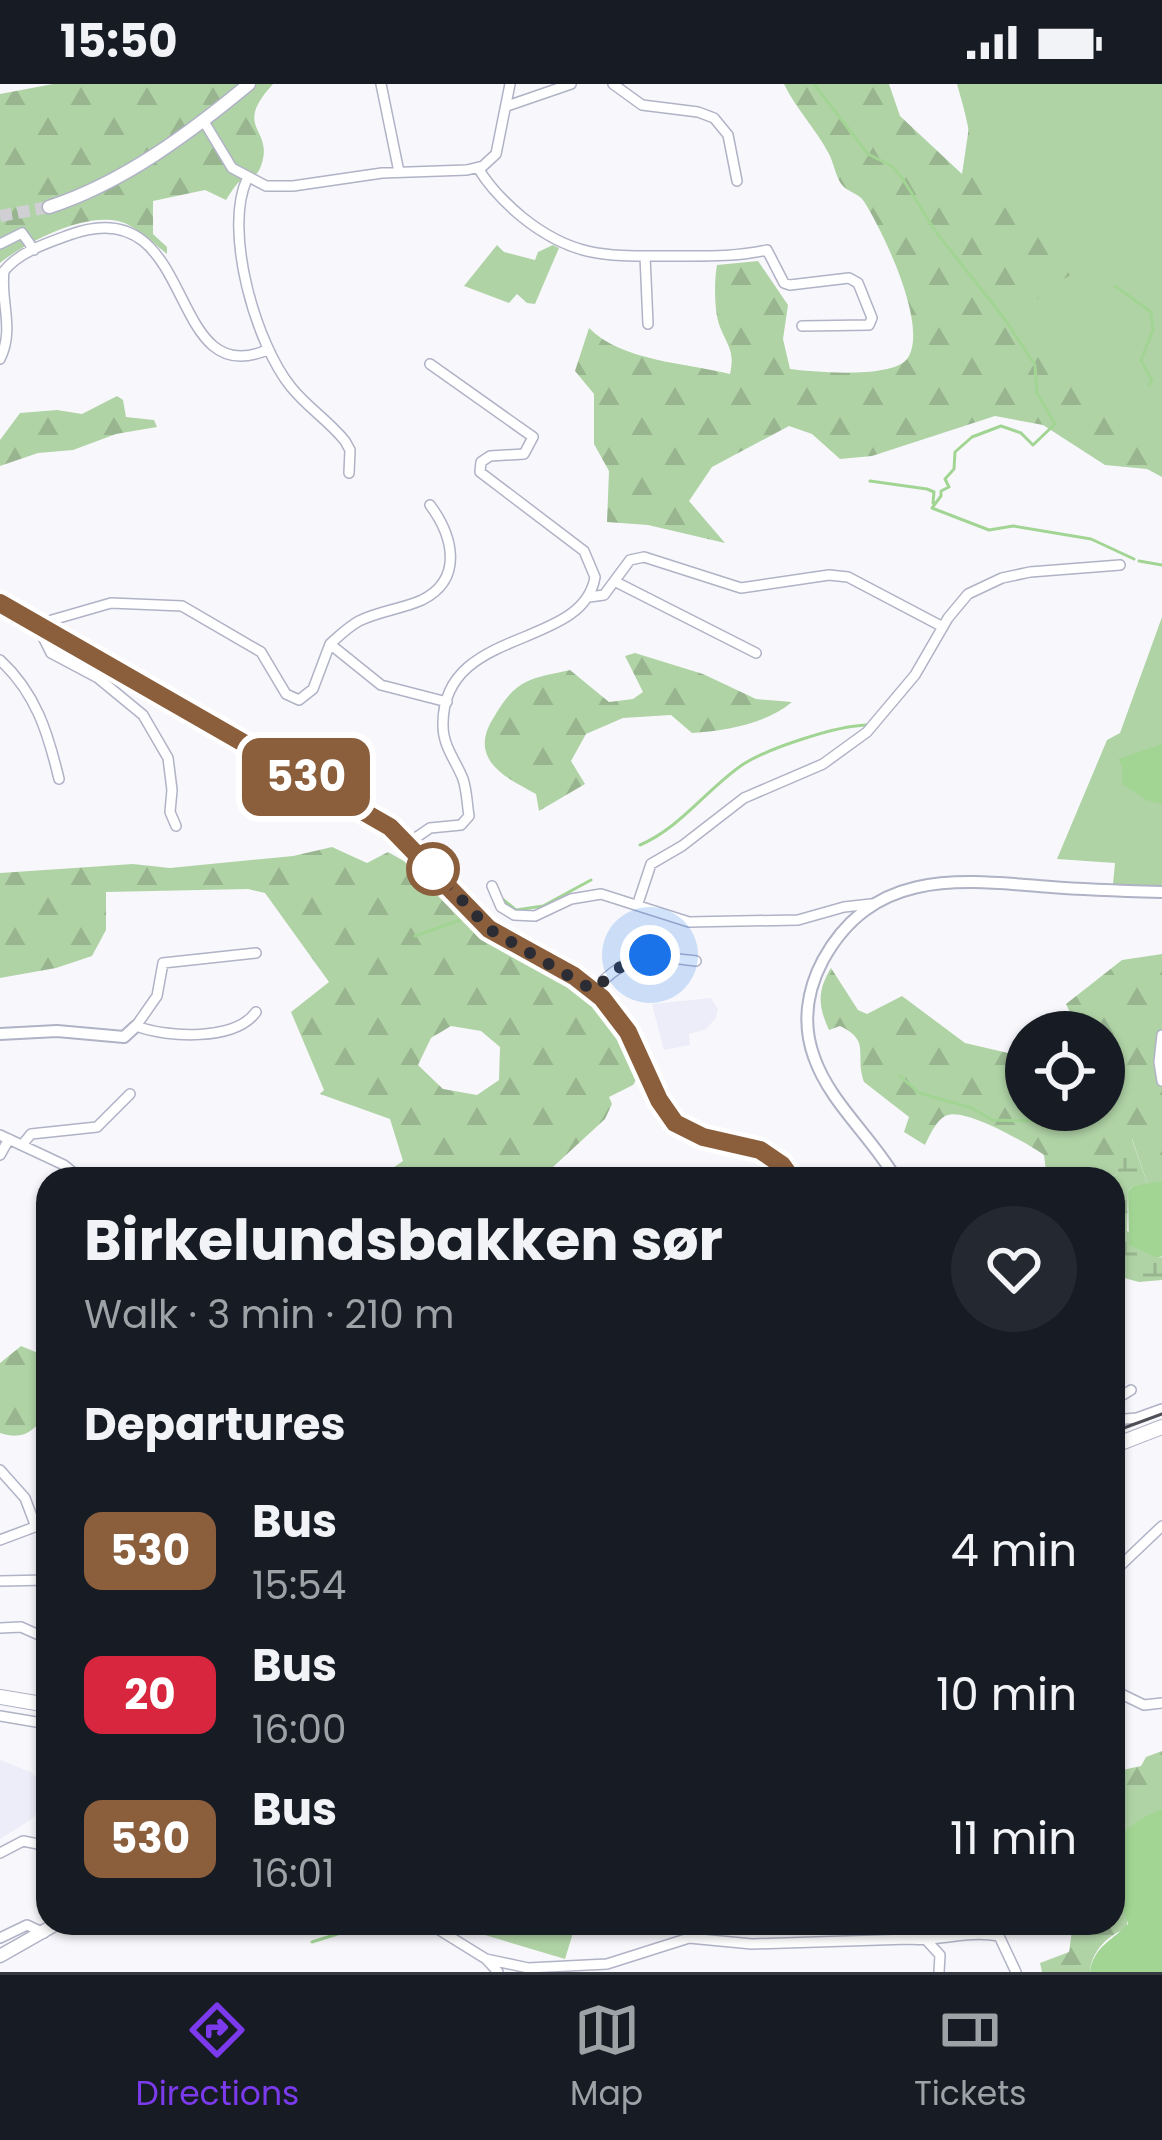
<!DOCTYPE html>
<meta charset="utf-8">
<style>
body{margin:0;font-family:Poppins,sans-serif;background:#242831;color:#f1f3f6;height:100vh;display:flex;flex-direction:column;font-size:45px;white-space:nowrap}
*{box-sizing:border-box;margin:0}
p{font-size:39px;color:#9ea1a6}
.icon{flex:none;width:66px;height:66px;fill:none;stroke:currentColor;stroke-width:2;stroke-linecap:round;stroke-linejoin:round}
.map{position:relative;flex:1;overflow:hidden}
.side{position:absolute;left:36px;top:1083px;width:1089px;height:768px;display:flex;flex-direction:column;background:#171b24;border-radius:36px;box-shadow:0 3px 9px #0004}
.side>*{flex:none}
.badge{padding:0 24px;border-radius:18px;font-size:42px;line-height:78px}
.tools{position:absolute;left:1005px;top:927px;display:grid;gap:24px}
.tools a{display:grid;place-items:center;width:120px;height:120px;border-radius:50%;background:#171b24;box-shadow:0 3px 9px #0004;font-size:60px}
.you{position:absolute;width:60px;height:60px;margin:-30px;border:9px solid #fff;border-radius:50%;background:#1a73e8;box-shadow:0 0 0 18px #1a73e833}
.map>.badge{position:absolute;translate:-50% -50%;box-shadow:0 0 0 6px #fff}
h2{padding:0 48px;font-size:45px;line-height:108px}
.round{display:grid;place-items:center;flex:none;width:126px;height:126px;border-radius:63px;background:#242831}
.head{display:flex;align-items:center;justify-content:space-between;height:204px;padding:0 48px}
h1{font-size:57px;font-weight:700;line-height:90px}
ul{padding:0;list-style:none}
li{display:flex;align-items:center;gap:36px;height:144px;padding:0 48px}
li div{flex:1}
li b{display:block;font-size:45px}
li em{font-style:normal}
li .badge{min-width:132px;font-weight:700;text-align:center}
.status{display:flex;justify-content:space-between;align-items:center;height:84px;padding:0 60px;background:#171b24;direction:ltr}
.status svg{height:33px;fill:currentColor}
.dock{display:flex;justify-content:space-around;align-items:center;height:168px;border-top:3px solid #363941;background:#171b24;font-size:33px;color:#9ea1a6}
.dock a{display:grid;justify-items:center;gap:6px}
.dock .active{color:#7c3aed}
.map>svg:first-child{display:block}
.built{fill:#ecedf8}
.forest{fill:url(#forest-firs);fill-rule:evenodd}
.wetland{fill:url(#wetland-marsh)}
.park{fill:#b0d3a6}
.water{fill:#a2d594}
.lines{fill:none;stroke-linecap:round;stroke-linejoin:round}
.stream{stroke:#a2d594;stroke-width:3}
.secondary-tunnel{stroke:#cfcfd4;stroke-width:12;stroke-dasharray:12 6;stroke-linecap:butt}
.minor-casing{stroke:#b0b2c6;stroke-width:12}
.tertiary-casing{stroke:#b0b2c6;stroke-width:14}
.secondary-casing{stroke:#b0b2c6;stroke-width:15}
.primary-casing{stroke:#b0b2c6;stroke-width:16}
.minor{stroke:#fff;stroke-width:9}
.tertiary{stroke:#fff;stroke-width:10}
.secondary{stroke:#fff;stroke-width:12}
.primary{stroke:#fff;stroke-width:14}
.tram{stroke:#4e4f57;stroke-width:3}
.line-casing{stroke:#fff;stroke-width:27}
.line{stroke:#8b5e3c;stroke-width:18}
.walk{stroke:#2b2c34;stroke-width:12;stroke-dasharray:0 21.6}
.stop-dot{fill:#fff;stroke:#8b5e3c;stroke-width:6}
</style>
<div class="status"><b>15:50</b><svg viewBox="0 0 49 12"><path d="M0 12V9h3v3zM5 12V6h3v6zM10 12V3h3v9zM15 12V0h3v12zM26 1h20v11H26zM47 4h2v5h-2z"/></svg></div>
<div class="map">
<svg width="1162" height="1888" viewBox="0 0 1162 1888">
<defs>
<pattern id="forest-firs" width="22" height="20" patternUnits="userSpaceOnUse" patternTransform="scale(3)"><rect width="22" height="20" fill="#b0d3a6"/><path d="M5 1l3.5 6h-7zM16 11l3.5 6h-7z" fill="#98b590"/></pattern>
<pattern id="wetland-marsh" width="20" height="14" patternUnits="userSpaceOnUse" patternTransform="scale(3)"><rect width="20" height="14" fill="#b0d3a6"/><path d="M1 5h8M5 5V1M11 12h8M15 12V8" fill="none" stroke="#98b590"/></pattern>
</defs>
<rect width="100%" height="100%" fill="#f8f8fc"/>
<path class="built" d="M711 914 718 925 716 934 706 945 689 950 690 961 664 966 652 920Z
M0 1676 31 1688 48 1706V1712L32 1735 0 1755Z"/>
<path class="forest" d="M53 0H273C231 46 275 43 261 82 257 95 247 92 238 99 233 104 230 110 226 116L205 106 153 117V150L167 163V170C153 159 135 141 118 137 82 129 27 158 0 179V10Z
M784 0H889L900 32 962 90 969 43 957 0H1162V393L1147 385 1105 381 1043 341 995 332 872 372 840 375 812 350 789 342 712 383 689 417 725 459 648 441 607 438 609 387 594 360V310L575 287 589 244C621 277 686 279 730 290 735 267 728 263 720 243 714 228 714 197 717 181L758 177 788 221 783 255 790 285C813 288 891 295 907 275 930 244 883 148 865 119 859 109 852 110 844 103 836 96 834 79 829 70 816 45 796 25 784 0Z
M117 312 123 316 126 333 154 336 157 343 116 350 73 366 38 369 0 382V356L20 329 57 326 82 330Z
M635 569 703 590 756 615 792 618C766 640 725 647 692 649L671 631 623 634 586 650 571 677 585 700 539 727 536 710C519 700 492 689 486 668 482 656 488 642 494 633 516 595 529 595 570 586L609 618 633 615 643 608 625 572Z
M332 763 367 779 388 768 427 790 477 849 585 908 619 947 638 993 633 1001 609 1013 612 1020 605 1035 540 1095H377L403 1077 390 1035 320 1010 324 1006 291 928 329 898 265 809 248 805 106 808V846L92 872 56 884 0 894V789L133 780 170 784 293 772ZM451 942 481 947 500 963 499 996 477 1011 443 1005 418 981 431 954Z
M1162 870V1097L1148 1101 1132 1055 1116 1091 1105 1095H1047L1044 1071C1027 1059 967 1025 948 1031 937 1034 930 1051 925 1061L904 1048 909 1033 864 998C854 971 872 957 840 942L829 946C818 922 817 907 831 884L858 926 867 930 902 912 965 959 1008 969 1026 983V1026H1104V948H1079L1066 920 1122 876Z
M21 1262 48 1273V1329C33 1347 24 1357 0 1349V1279Z
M1162 1667V1725L1118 1755 1113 1781V1688L1141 1682 1146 1673Z
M1113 1798 1127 1832V1845C1108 1850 1091 1868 1090 1888H1042L1040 1879 1069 1868 1073 1839H1113Z"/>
<path class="wetland" d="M1131 1053 1148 1101 1133 1102 1128 1107 1127 1147 1158 1174 1162 1173V1196L1139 1198 1113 1191V1095H1105L1116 1091Z"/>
<path class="park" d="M959 0H1162V366L1080 313 1019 228 1070 191 972 62Z
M497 161 504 168 535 176 538 168 553 161 559 164 535 220 527 219 517 210 509 219 464 202Z
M1162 533V803L1113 800 1115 779 1057 775 1107 656 1120 649Z
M445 1839H576L565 1875Z"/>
<path class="water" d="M1162 660V720L1146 716 1122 700V682L1118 675Z
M1162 1097V1172L1158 1174 1129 1161 1128 1107 1133 1102Z
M1162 1725V1888H1090C1093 1862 1115 1855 1128 1840 1125 1826 1117 1815 1114 1802 1105 1758 1125 1740 1162 1725Z"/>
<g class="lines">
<path class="stream" d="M814 0 868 70 892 82 902 94 936 148 1004 234 1035 281 1037 309 1055 340 1033 361 1021 349 1001 342 972 353 955 368 954 385 945 395 949 403 941 407V412L932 424 989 446 1013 442 1091 455 1134 475
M1115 202 1151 228 1153 246 1141 276 1152 297 1149 301
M870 397 927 405 934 408 933 419
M1139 477 1162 481
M640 761C680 744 706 706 742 681 768 664 836 642 866 641
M500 813 516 826 543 822 591 796
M415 852 466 834
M900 992 919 1009 972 1024 992 1036 1074 1038
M312 1858 350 1846"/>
<path class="secondary-tunnel" d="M0 132 49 123"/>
<g class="minor-casing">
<path id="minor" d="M381 0 399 88
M613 0 642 21 698 28 714 34 728 51 737 97
M507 22 571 0
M203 36 232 84 266 102H293L382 89 467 86 483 82 496 70 510 0
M478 84C490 104 504 118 522 133 574 175 609 172 673 172 706 172 735 173 767 166L784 199 790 201 849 194 858 199 872 234 869 241 802 242
M247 95C223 147 256 260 291 303 307 323 329 337 345 357L350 366 349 389
M0 160 22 149 34 166
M645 172 648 240
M0 275C15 245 0 217 4 187 19 168 47 159 69 151 199 103 164 310 267 266
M430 421C453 452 464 495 422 516 402 525 379 527 359 537 348 543 339 552 330 560L381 601 447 618
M616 498 756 569
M589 513 604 511 630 476 644 473 741 504 829 491 848 493 943 543
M0 576C36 609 48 649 59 695
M176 742 170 728 172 706 168 674 143 631 98 594 51 569 43 553 52 536 111 519 182 522 261 568 286 610 299 616 313 605 330 560
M408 759 430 744 461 741 469 732C467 720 467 707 463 695 456 677 443 662 443 642 441 541 583 567 595 493L584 467 480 388 481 378 490 372 524 370 533 353 430 280
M492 802 501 823 514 831 535 832 571 815 601 810 689 838 798 836 844 823 871 820
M638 819 651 780 682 762 744 714 823 680 867 648 915 591 948 534 968 510 1002 494 1030 488 1120 481
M256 869 163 879 157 912 136 942C168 954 235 957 256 928
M593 906C633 867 644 871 696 877
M1162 951 1159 978 1162 997
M0 1051 64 1081 81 1095
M22 1061 31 1050 97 1043 130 1010
M0 1071 9 1055
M1113 1317 1131 1306
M1113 1336 1137 1334 1162 1325
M0 1386 25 1414 36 1443
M0 1456 48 1438
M1113 1483 1120 1482 1162 1442
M0 1497 48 1496
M0 1544 21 1543 48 1555
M1113 1606 1144 1621 1162 1619
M0 1632 48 1640
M0 1769 23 1757 48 1762
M428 1839 486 1875
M0 1854 27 1841 44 1849
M928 1858 940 1871 939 1888
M498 1888 486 1875 528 1884 607 1880 689 1854 752 1860 909 1855C939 1858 965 1846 999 1852L1016 1888"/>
</g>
<g class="tertiary-casing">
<path id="tertiary" d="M0 950 57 947 124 953 136 942
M896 1095C872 1053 830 1019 814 973 802 940 807 906 823 876 874 783 962 796 1051 803 1088 806 1125 807 1162 808"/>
</g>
<g class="secondary-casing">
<path id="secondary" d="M49 123C123 99 190 49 249 0
M0 1872 58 1839"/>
</g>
<g class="primary-casing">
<path id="primary" d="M0 520 390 743 489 845 574 892 602 914 628 948 659 1016 675 1039 697 1051 760 1066 782 1081 792 1095
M1113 1362 1162 1343
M0 1613 48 1621"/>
</g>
<use href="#minor" class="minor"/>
<use href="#tertiary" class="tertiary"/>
<use href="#secondary" class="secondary"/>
<use href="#primary" class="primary"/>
<path class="tram" d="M1113 1348 1162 1330"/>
</g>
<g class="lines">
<g class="line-casing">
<path id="line" d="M0 519 390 743 489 845 574 892 602 914 628 948 659 1016 675 1039 703 1053 760 1066 782 1081 792 1095"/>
</g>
<use href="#line" class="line"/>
<path class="walk" d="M433 785 489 845 593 906 630 875 650 871"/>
</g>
<circle class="stop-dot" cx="433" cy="785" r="24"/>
</svg>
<div class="tools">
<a><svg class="icon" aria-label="locate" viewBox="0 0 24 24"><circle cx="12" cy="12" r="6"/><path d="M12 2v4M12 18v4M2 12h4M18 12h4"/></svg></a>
</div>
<div class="you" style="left:650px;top:871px"></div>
<b class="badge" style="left:306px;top:693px;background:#8b5e3c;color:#fff">530</b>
<section class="side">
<div class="head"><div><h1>Birkelundsbakken sør</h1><p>Walk · 3 min · 210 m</p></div><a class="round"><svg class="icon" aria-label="heart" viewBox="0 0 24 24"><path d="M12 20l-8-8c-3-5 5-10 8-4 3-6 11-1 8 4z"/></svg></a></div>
<h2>Departures</h2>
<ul>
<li><span class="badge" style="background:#8b5e3c;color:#fff">530</span><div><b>Bus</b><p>15:54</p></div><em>4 min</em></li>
<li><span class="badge" style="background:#d7263d;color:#fff">20</span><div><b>Bus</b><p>16:00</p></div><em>10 min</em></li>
<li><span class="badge" style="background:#8b5e3c;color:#fff">530</span><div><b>Bus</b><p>16:01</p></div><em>11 min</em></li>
</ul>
</section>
</div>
<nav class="dock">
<a class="active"><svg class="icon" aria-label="directions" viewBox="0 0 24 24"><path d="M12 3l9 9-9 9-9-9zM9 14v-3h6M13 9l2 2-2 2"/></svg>Directions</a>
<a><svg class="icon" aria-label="map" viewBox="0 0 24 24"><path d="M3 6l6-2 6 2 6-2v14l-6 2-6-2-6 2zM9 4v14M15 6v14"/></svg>Map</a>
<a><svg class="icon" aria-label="tickets" viewBox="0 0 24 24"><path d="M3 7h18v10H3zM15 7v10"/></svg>Tickets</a>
</nav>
